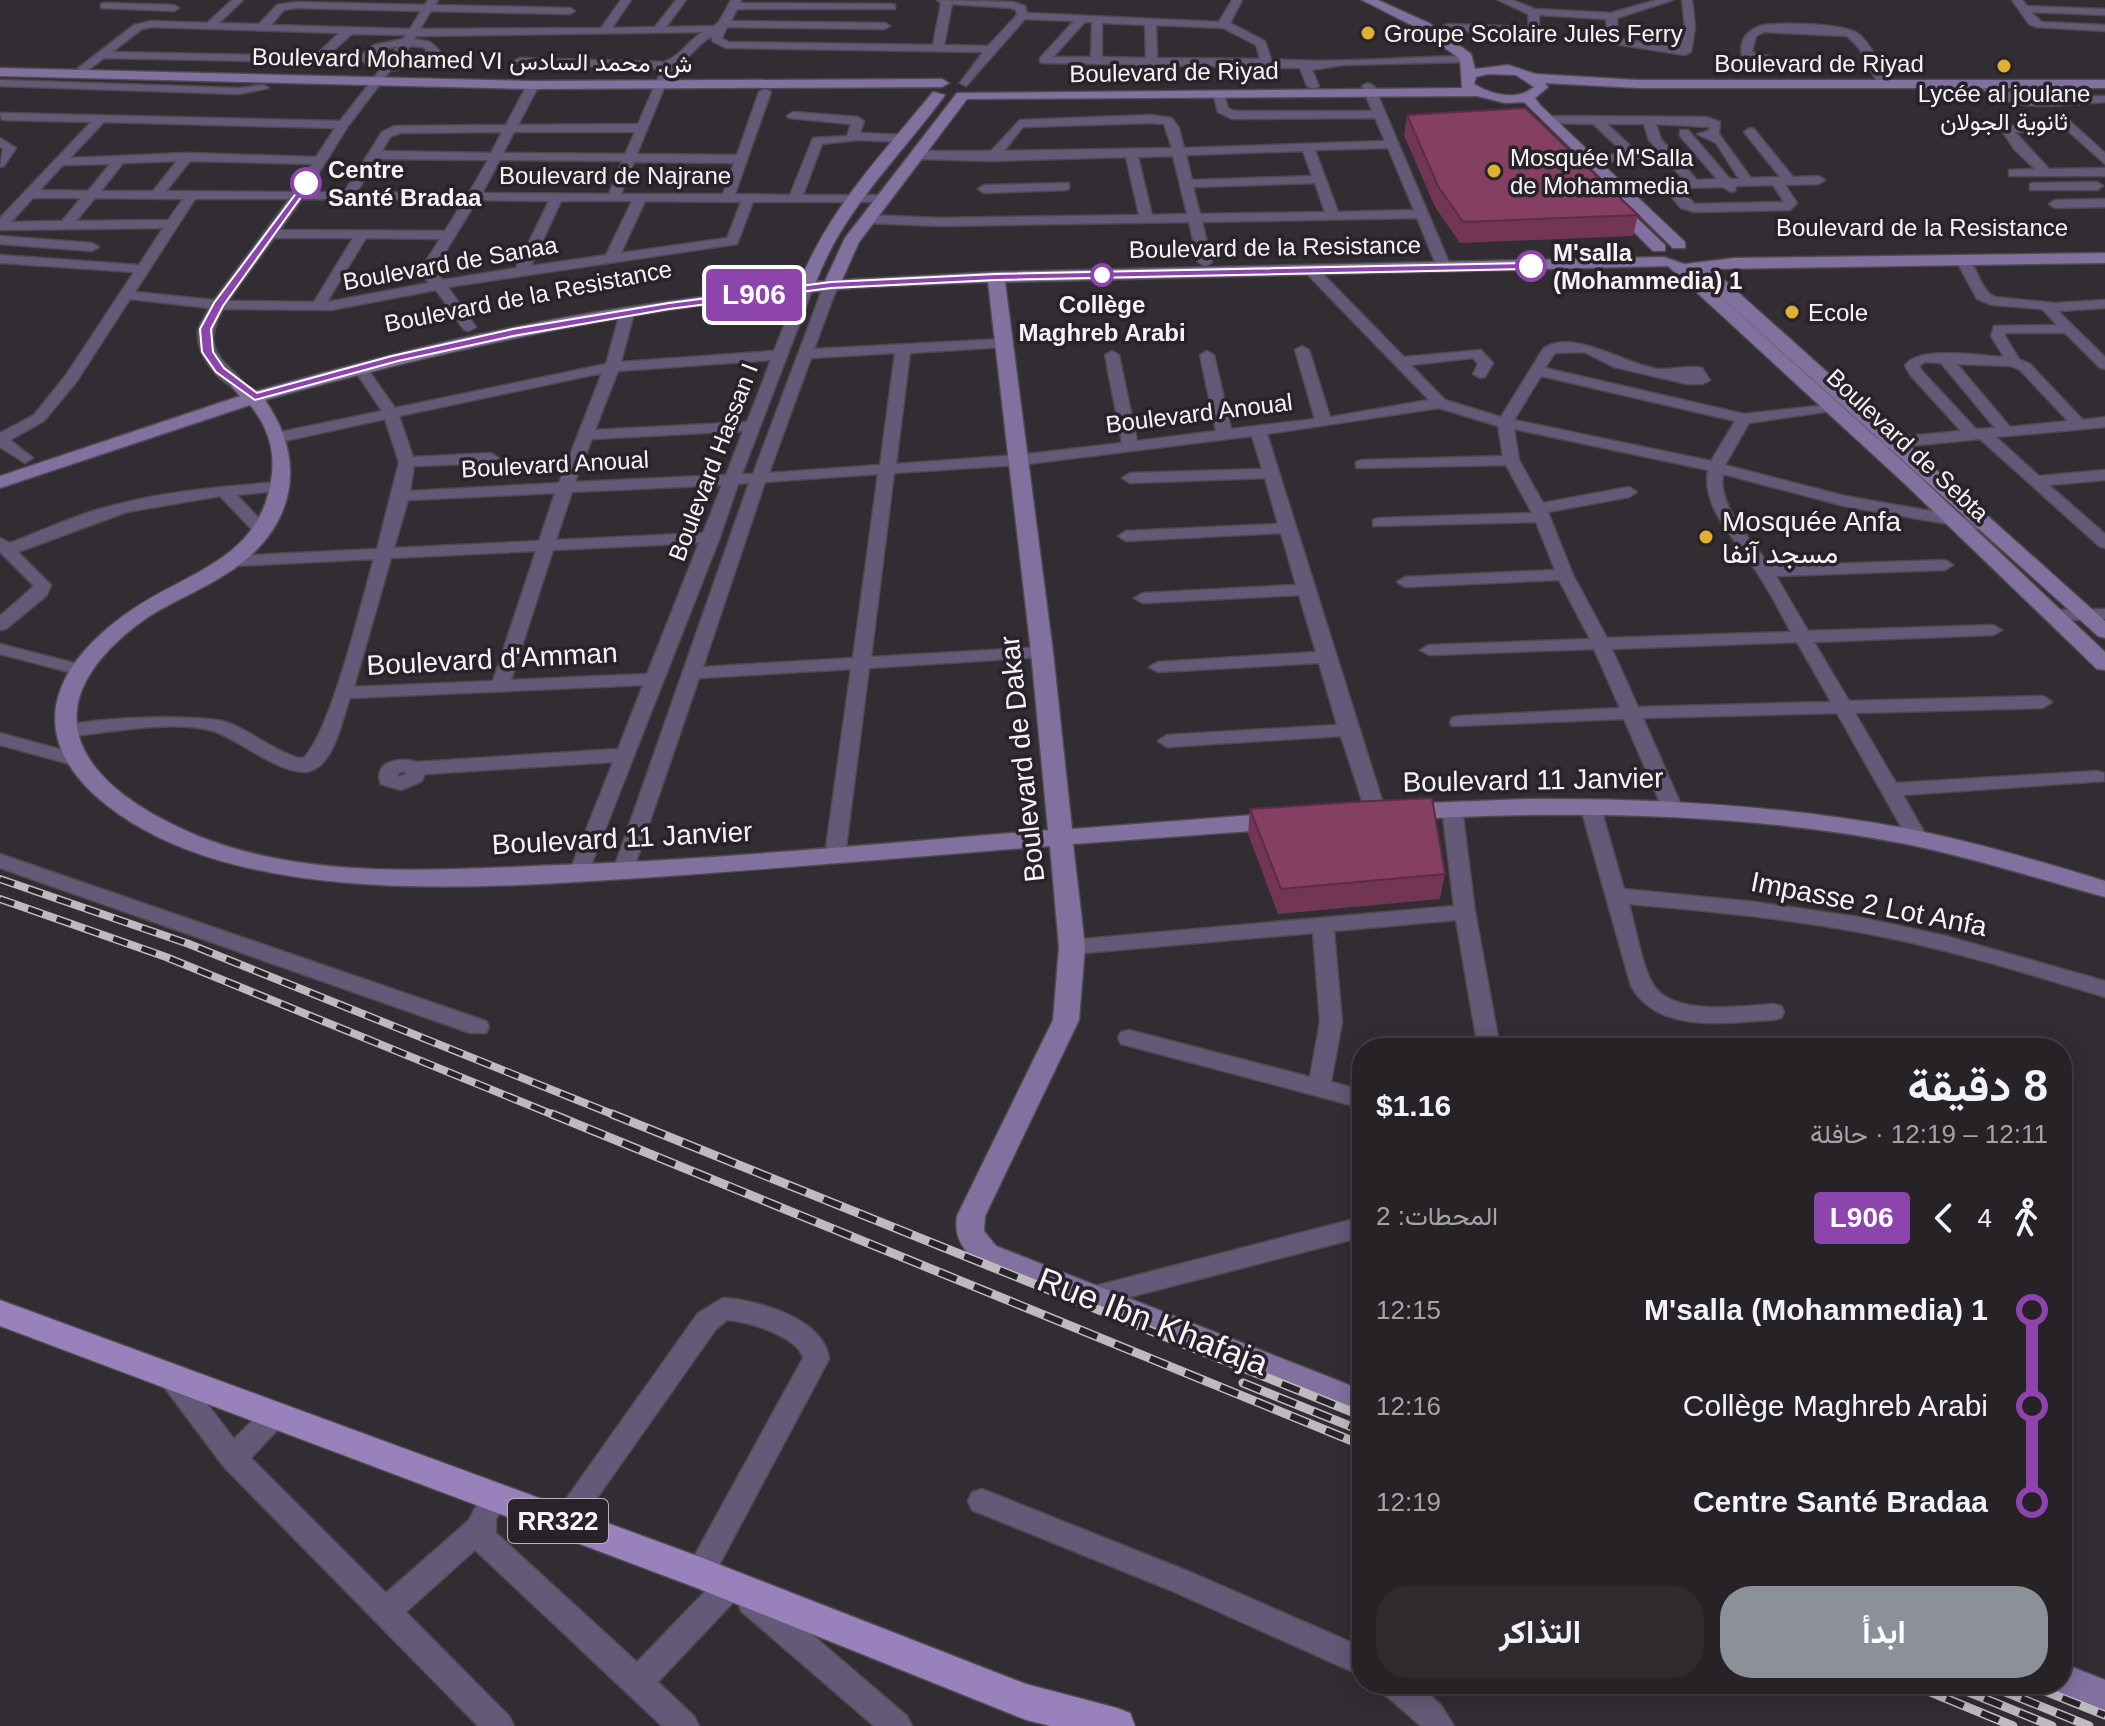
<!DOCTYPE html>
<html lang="ar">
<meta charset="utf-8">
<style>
body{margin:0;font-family:Arial,Vazirmatn,sans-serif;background:#2e2a2e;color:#f1f3f6;direction:rtl;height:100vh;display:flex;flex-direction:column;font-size:30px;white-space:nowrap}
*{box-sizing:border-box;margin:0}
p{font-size:26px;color:#a4a4a7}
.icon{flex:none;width:44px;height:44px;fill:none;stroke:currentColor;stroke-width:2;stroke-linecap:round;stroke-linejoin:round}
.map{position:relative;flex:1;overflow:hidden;direction:ltr}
.side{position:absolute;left:1352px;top:1038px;width:720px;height:656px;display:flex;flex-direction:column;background:#262226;border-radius:32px;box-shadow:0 4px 20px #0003,0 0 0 2px #423f43;direction:rtl}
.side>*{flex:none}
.badge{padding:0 16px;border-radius:6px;font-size:28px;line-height:52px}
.map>.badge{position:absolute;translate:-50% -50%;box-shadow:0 0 0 4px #fff}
.legs{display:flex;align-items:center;gap:12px;height:88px;padding:0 24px;font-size:26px}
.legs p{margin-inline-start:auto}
.headline{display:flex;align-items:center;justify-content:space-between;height:136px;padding:0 24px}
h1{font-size:44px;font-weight:700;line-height:60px}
.primary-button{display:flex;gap:16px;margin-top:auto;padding:16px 24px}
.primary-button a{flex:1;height:92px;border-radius:32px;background:#8c9099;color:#fff;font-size:32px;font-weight:700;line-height:92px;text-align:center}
.primary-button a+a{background:#2e2a2e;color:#f1f3f6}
ul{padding:0 24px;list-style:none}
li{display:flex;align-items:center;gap:28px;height:96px;font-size:30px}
li i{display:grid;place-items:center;width:12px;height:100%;margin:0 10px;background:currentColor}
li i::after{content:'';width:20px;height:20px;margin:-10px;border:6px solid;border-radius:50%;background:#262226}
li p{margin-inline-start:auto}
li:first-child i{background:linear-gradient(#0000 50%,currentColor 0)}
li:last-child i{background:linear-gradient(currentColor 50%,#0000 0)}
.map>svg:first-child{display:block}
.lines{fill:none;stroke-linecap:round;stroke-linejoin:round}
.street-casing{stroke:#4e494e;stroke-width:3}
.secondary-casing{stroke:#4e494e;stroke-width:3}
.primary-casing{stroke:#4e494e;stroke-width:3}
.street{fill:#645976;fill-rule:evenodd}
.secondary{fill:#82709e;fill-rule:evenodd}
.primary{fill:#9982bc;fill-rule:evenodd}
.rail-far1-casing{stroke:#bebabe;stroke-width:8}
.rail-casing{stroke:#bebabe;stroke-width:9}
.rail-far1{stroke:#282328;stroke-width:5;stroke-dasharray:15;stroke-linecap:butt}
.rail{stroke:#282328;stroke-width:6;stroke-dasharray:19;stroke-linecap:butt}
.wall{fill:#723654}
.building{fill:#843f62;stroke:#5c2c45;stroke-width:2}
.line-1{fill:#8e44ad;stroke:#fff;stroke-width:2}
.poi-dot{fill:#dfb034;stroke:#282328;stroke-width:3}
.stop-1-dot{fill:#fff;stroke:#8e44ad;stroke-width:4}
.labels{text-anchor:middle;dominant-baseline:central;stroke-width:7;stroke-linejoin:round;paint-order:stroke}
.far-poi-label{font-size:24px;fill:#f7f3f7;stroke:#282328;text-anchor:start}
.far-street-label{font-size:24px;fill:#f7f3f7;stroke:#282328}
.far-stop-label{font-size:24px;font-weight:bold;fill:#f7f3f7;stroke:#282328;text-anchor:start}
.shield{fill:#282328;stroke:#b9b5b9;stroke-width:2}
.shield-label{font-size:26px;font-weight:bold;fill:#f7f3f7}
.poi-label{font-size:28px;fill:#f7f3f7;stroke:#282328;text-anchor:start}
.street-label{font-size:28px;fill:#f7f3f7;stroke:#282328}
.near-street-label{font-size:34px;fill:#f7f3f7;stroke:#282328}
</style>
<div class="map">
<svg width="2105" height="1726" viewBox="0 0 2105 1726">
<rect width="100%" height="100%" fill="#322d32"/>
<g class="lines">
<g class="street-casing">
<path id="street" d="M232 0H243L219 23 259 24 277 5 296 2 425 5 428 0H438L435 5 570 8 575 11 570 14 431 11 420 29 601 28 621 0H631L612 28 655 27 676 0H686L666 27 714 26 719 22 731 0H741L740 3 891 4 895 5V9H737L731 21 885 23 890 26 885 29 727 27 722 38 728 42 933 45 941 3 937 0 1013 2 1025 6 1027 13 1219 22 1232 0H1242L1230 23 1265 41 1271 59C1335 64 1401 57 1466 56L1472 59 1466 62 1342 65 1312 70 1319 86 1313 89 1307 86 1300 68 1044 63 1040 62V58L1074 21 1025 19 966 86 960 83 983 52 726 48 712 41V36C695 46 692 58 673 66L637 154 737 155 759 92 765 89 771 92 735 194 790 195 813 138 847 136 851 124 789 118 787 116 793 112 858 117 864 121 860 133 907 135 909 138 903 142 857 140 822 144 803 195H883L889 199 887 202H753L737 244 448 287 476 327 469 331 464 330 436 290 331 310 223 309C200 351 222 357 247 386L240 390C218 383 196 355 198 331 199 324 206 315 209 308L130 299 77 381 44 421 10 440 33 458 25 463 0 447V433L34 415 66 375 134 272 0 263V255L139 265 163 228 0 230V218L91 122 2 120 0 113 340 121 380 70 360 60V56L374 45 403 39 406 35 352 34 326 57 304 62 104 58 87 71 77 69 134 25 151 21 207 23ZM952 4 1011 8 1016 10 1017 15 988 46 944 45ZM296 8 421 11 410 29 271 25 284 10ZM1085 22H1092L1091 57H1053ZM1102 23 1145 25 1146 58 1102 57ZM1156 25 1223 28 1256 45 1260 59 1157 58ZM151 27 339 33 318 53 304 56 112 52 142 29ZM703 32C685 43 685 53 664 62L520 58 514 61 520 64 662 69 638 124 518 125 539 85 533 82 527 85 506 125 394 126 382 132 344 192H307L348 126 390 71 423 64 438 53 440 51 430 42 414 39 416 36ZM398 46 384 64 370 58 381 50ZM410 46 423 47 428 51 415 60 395 64ZM104 122 335 128 316 157 187 153 70 158ZM502 132 491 153 382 151 390 137 400 133ZM514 132H635L625 154 503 153ZM377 159 488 160 469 193 357 192ZM500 160 622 161 609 194 482 193ZM177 161 153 191H101L123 163ZM190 161 312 164 294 192 166 191ZM634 162 734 163 723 194H621ZM110 164 88 191 40 190 63 165ZM33 198H81L62 221 11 222ZM95 198 183 199 168 220 76 221ZM195 199H289L214 300 135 292ZM302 199 464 200 445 231 280 230ZM477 200 549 201 516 268 443 280 437 275 438 264ZM561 201H632L606 255 531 266ZM645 201 741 202 727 238 621 253ZM274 238H353L314 302 228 301ZM366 238 440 239 424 264 423 276 429 283 327 302Z
M1498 0H1512L1535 9 1611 13 1656 0H1673L1617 18 1618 35 1622 39 1680 48 1685 27 1682 0H1692L1695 27 1691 52 1685 55 1615 44 1608 36 1606 19 1539 15V28L1526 35 1447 30 1442 27 1447 24 1529 27 1528 14Z
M2012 0H2022L2027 6 2105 9V15L2031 12 2042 22 2105 25V31L2036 27 2029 24Z
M105 3 174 5 179 8 174 11 101 8V4Z
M1763 25C1784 23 1847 22 1861 36 1875 49 1880 70 1890 85L1880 87 1859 48 1847 36 1764 32 1756 36 1752 52 1771 57V61L1742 56C1739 40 1747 30 1763 25Z
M0 80 239 88 263 85 269 88 239 94 0 86Z
M1983 81 1996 89 2022 96H2105V102C2066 104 2006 116 1977 84Z
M1368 83 1374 86 1451 267 1449 270 1437 267 1417 218 1202 222 1212 262 1205 266 1198 262 1189 222 940 226 867 223 861 219 867 215 940 218 1139 215 1126 157 992 161 919 159 913 155 919 151H991L1020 120 1151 115 1172 118 1179 128 1184 148 1385 141 1375 118 1232 119 1218 112 1213 93 1223 91 1228 108 1234 111H1372L1362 86ZM1151 123 1164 124 1172 148 1004 151 1023 127ZM1388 148 1414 210 1338 212 1315 150ZM1303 151 1312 176 1192 180 1186 155ZM1173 156 1187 214 1152 215 1138 157ZM1315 183 1325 212 1200 214 1193 187Z
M2062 114 2105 153V164L2068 131 2015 132 2049 169 2105 168V176H2009V170L2035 169 2014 149 2001 129 2003 126 2061 124 2056 118Z
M1549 116 1706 117 1720 122 1719 134 1751 178 1780 177 1744 132 1750 128 1754 129 1793 177 1819 176 1825 180 1819 184 1785 185 1797 203 1790 210 1694 212 1681 208 1664 188 1619 190 1613 186 1619 182 1684 180 1663 156 1587 164V158L1624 153 1593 124 1545 123 1543 120ZM1607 124H1644L1649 140 1657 149 1637 152ZM1656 124 1710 127 1708 131 1697 134 1716 143 1739 179H1730L1688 130H1680V136L1717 179 1697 180 1661 139ZM1773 185 1784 202 1695 204 1678 188 1723 187 1731 192 1735 191 1736 186Z
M0 138 16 148 4 166 0 167 3 149 0 147Z
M1069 183V189L1065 190 984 193 978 189 984 185Z
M2034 183 2097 182 2103 186 2097 190H2030V184Z
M2105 199V207L2055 208 2049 204 2055 200Z
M0 236 92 243 99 247 92 251 0 244Z
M1963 256C1979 264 1978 289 1995 297L2055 303 2105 300V308L2058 311 2105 357V369L2100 368 2065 333H2005V336L2019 359 2030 364 2083 420 2105 417V427L1996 437 2039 476 2105 470V480L2049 485 2105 534V548L2099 546 1980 439 1878 449 1870 444 1878 439 1961 431 1911 376 1905 366C1916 345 1981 356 2004 357L1991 336 1994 326 2057 325 2042 309 1992 305 1977 299 1956 260ZM1925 362 1941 363 1995 428 1976 429 1922 371 1919 366ZM1957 364 2011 366 2020 370 2068 421 2010 427Z
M1313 268 1318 269 1404 357 1481 350 1493 363 1485 377 1480 378 1473 374 1478 364 1473 358 1411 365 1445 400 1501 417 1543 349C1571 327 1626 365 1658 369 1672 370 1688 365 1702 368L1710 380 1703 384H1687L1614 367 1584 352 1555 353 1545 368 1744 414 1836 404 1838 407 1831 411 1749 423 1725 465 1845 496 1988 521 1996 526 1988 531 1844 506 1723 474C1717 506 1752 541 1770 566L1945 560 1953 565 1945 570 1776 576 1808 631 1993 625 2002 630 1993 635 1814 642 1849 701 2043 696 2052 702 2043 708 1855 713 1896 783 2097 771 2104 773V781L1903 795 1928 839 1918 846 1908 839 1837 713 1643 718 1682 807 1672 813 1662 807 1624 719 1452 726 1450 722 1452 718 1459 716 1620 708 1594 649 1429 655 1420 650 1429 645 1590 639 1559 580 1405 587 1397 582 1405 577 1555 570 1536 522 1373 526V520L1379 518 1532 513 1506 465 1356 468V462L1362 460 1503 456 1498 426 1439 408 1267 434 1386 813 1376 819 1366 813 1341 736 1167 747 1158 741 1167 735 1337 725 1319 663 1158 672 1149 667 1158 662 1316 652 1299 595 1143 603 1134 598 1143 593 1296 585 1281 533 1126 541 1118 536 1126 531 1278 524 1265 478 1130 483 1122 478 1130 473 1262 469 1252 436 1019 465 894 473 871 657 1042 647 1051 652 1042 657 869 668 845 855 835 862 825 855 851 669 699 678 633 871 623 878 613 871 749 483 738 484 720 537 586 878H572L569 873 613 762 425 774 422 781 401 790 381 784C372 761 400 757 417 762L618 749 643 685 350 698C342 719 336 757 315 769 291 784 236 737 213 731 172 719 107 733 65 737L56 731C69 716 203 714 226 722 251 731 272 750 298 758H304C333 725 360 606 374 559L232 566 224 561 232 556 377 549 399 462 385 419 280 442 272 437 280 432 382 411 353 368 355 365H365L395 408 606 364 620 313 627 309 634 313 621 362 774 351 799 288 811 285 813 288 742 474H753L824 285 831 281 838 285 814 349 1004 339 1011 343 1004 347 910 353 896 464 1019 455 1122 443 1105 355 1112 351 1119 355 1137 441 1216 431 1200 355 1207 351 1214 355 1231 429 1315 419 1295 350 1302 346 1309 350 1330 417 1429 400 1308 275V269ZM895 353 880 465 769 473 811 358ZM771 360 747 422 595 430 618 371ZM602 373 559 483 410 491 414 466 491 463 499 458 491 453 413 457 399 416ZM1541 376 1735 421 1711 461 1514 420ZM1514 429 1708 470C1701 508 1737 541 1756 571 1769 590 1780 612 1791 632L1607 638 1573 575 1548 512 1629 497 1637 492 1629 487 1543 503 1519 460ZM743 431 726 475 575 482 592 439ZM878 474 853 658 703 667 765 482ZM722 485 703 533 556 540 572 492ZM555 493 539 541 394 548 408 500ZM699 543 647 674 511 680 553 550ZM536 551 493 681 354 687 391 558ZM1797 642 1831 702 1638 707 1612 649ZM404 771 406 774 398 777V773Z
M279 482 285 484V490L237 495 268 528V534H256L220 496 127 512 18 552 51 585 47 595 6 629 0 630V616L34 586 0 552V538L10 543C39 532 67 519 96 510 156 492 218 487 279 482Z
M2105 609V619L2055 620 2046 615 2055 610Z
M0 644 86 666 89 670 80 675 0 654Z
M0 733 84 756 86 760 77 766 0 745Z
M1590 799 1600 805 1624 889 1755 902 1858 917 1946 936 2105 981V997C2035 976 1965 954 1894 939 1807 920 1717 912 1629 904 1636 929 1640 958 1651 981 1669 1018 1740 1006 1773 1004L1781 1006 1784 1012 1781 1018 1773 1020C1726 1022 1659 1035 1631 986L1580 805Z
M1452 802 1462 808 1475 912 1500 1048H1478L1456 920 1334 931 1342 1022 1331 1082 1362 1090V1108L1129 1046 1121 1044 1118 1038 1121 1032 1129 1030 1310 1077 1320 1022 1313 933 1072 954 1065 952 1062 947 1065 942 1072 940 1454 906 1442 808Z
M0 854 486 1021 489 1027 486 1033H470L0 868Z
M1362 1217V1237L1095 1306 1086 1303 1083 1296 1086 1289 1095 1286Z
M723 1298C758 1300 825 1319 829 1359L710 1582 700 1586 690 1582 686 1573 690 1564 803 1358C799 1337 747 1321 727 1320L716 1329 573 1532 563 1536 553 1532 549 1523 698 1313Z
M173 1368 182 1371 234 1439 265 1408 274 1404 283 1408 287 1416 283 1424 251 1458 386 1593 469 1520 485 1489 495 1486 505 1489 509 1498 496 1519V1533L637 1662 720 1576 730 1572 740 1576 744 1585 741 1591 751 1587 761 1591 907 1716 912 1726H874L741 1611 737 1601 740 1595 658 1682 694 1716 699 1726H662L475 1550 406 1612 509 1716 514 1726H478L224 1467 164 1387 160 1379 164 1371Z
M982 1489 1190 1572 1362 1647V1676L1170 1590 972 1510 968 1501 972 1492Z
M1379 1684H1417L1441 1705 1454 1726H1421L1384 1694Z"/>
</g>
<g class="secondary-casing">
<path id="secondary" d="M1362 0H1378L1429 23 1471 54 1475 69 1508 65 1536 74 1638 80H2105V88H1638L1545 83 1548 87 1535 98 1540 105 1685 242V248H1673L1524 102 1505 103 1477 96 967 99 859 242 842 280 996 272 1664 257 1684 264 1735 258 2105 253V263L1712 269 2105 621V638L2098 636 1692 271 1919 476 2105 652V670L2097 669 1905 484 1668 266 1005 282 1053 652 1072 829 1280 813 1288 815 1292 821 1288 827 1280 829 1073 844 1085 947 1079 1020 985 1216 984 1231 996 1246 1362 1390V1418L976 1264C962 1246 954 1238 957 1216L1053 1020 1059 947 1050 846C923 856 797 867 670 876 509 886 270 910 129 821 32 759 31 684 123 616 183 571 262 563 272 474 275 448 266 424 250 405L0 488V476L240 396 231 386 240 381 256 391C340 368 424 345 510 328 605 308 703 297 799 284 828 210 883 153 933 92L945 95C899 158 844 208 816 282L825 281 845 238 957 93 1462 88 1460 59 1419 29ZM1488 74 1516 75 1534 87C1517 101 1492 95 1474 84L1476 77ZM988 282 1031 652 1048 830C885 843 722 859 559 865 431 870 287 883 170 823 70 773 37 702 137 625 164 604 197 593 226 574 293 532 310 465 265 400 451 348 639 307 831 290 883 285 936 285 988 282Z
M0 68 533 81 942 79 949 83 942 87 533 89 0 76Z
M1612 197 1617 199 1665 245V251H1653L1607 205V199Z
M1527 799C1654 798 1779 805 1904 828 1972 841 2039 861 2105 881V897C2039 879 1974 858 1906 844 1739 812 1569 810 1400 820L1392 817 1388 812 1392 807 1400 804Z
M2062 1663 2105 1680V1714L2050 1692 2046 1684H2062Z"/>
</g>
<g class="primary-casing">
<path id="primary" d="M0 1300 700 1557 1026 1684 1117 1708 1130 1713 1135 1726H1050L1026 1720 697 1588 0 1326Z"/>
</g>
<use href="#street" class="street"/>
<use href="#secondary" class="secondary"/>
<use href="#primary" class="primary"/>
<g class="rail-far1-casing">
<path id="rail-far1" d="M0 879 189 944 617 1116
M0 899 166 957 556 1116"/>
</g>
<g class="rail-casing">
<path id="rail" d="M552 1114 1362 1445
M612 1114 1362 1416
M1243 1383 1362 1431
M1911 1684 2013 1726
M1949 1684 2052 1726
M1986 1684 2089 1726
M2027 1684 2105 1715"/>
</g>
<use href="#rail-far1" class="rail-far1"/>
<use href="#rail" class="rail"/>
</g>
<path class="wall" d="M1407 115 1638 215 1633 236 1460 243 1435 207 1404 135Z
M1250 809 1445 874 1440 899 1278 914 1248 834Z"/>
<path class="building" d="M1525 108 1638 215 1463 222 1438 186 1407 115Z
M1432 798 1445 874 1281 889 1250 809 1353 802Z"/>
<path class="line-1" d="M306 180 311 183 223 306 211 329 213 352 224 368 257 393 392 356 513 329 669 303 831 282 996 274 1531 263 1536 266 1531 269 996 280 831 288 669 309 513 336 398 361 255 400 216 372 202 352 200 329 214 303Z"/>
<g class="poi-dot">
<circle cx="1368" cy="33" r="8"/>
<circle cx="2004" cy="66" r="8"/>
<circle cx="1494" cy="171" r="8"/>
<circle cx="1792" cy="312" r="8"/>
<circle cx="1706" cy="537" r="8"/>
</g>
<g class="stop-1-dot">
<circle cx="306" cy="183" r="14"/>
<circle cx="1531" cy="266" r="14"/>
<circle cx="1102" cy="275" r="10"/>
</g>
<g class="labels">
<g class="far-poi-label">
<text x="1384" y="33">Groupe Scolaire Jules Ferry</text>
<text x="2004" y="93" text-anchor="middle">Lycée al joulane<tspan x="2004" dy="28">ثانوية الجولان</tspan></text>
<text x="1510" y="157">Mosquée M'Salla<tspan x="1510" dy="28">de Mohammedia</tspan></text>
<text x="1808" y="312">Ecole</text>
</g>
<g class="far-street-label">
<text transform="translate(472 60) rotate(1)">Boulevard Mohamed VI ش. محمد السادس</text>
<text x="1819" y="63">Boulevard de Riyad</text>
<text transform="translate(1174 72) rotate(-1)">Boulevard de Riyad</text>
<text x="615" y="175">Boulevard de Najrane</text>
<text x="1922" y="227">Boulevard de la Resistance</text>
<text transform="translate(1275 247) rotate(-1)">Boulevard de la Resistance</text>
<text transform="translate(450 263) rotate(-10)">Boulevard de Sanaa</text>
<text transform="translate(528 296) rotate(-11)">Boulevard de la Resistance</text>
<text transform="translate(1199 413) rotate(-7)">Boulevard Anoual</text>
<text transform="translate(1908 445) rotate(43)">Boulevard de Sebta</text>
<text transform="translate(713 462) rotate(-69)">Boulevard Hassan I</text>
<text transform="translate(555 464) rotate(-3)">Boulevard Anoual</text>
</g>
<g class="far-stop-label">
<text x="328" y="169">Centre<tspan x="328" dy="28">Santé Bradaa</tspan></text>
<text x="1553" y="252">M'salla<tspan x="1553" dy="28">(Mohammedia) 1</tspan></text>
<text x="1102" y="304" text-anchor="middle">Collège<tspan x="1102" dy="28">Maghreb Arabi</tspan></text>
</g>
<rect class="shield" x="508" y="1499" width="100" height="44" rx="6"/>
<g class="shield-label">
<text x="558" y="1521">RR322</text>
</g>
<g class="poi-label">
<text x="1722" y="521">Mosquée Anfa<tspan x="1722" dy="32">مسجد آنفا</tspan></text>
</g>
<g class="street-label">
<text transform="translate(492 659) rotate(-3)">Boulevard d'Amman</text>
<text transform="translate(1022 759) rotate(-96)">Boulevard de Dakar</text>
<text transform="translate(1533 780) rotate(-1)">Boulevard 11 Janvier</text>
<text transform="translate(622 838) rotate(-3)">Boulevard 11 Janvier</text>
<text transform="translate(1869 904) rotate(11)">Impasse 2 Lot Anfa</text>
</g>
<g class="near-street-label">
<text transform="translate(1153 1321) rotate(21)">Rue Ibn Khafaja</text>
</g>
</g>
</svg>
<b class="badge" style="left:754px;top:295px;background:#8e44ad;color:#fff">L906</b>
<section class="side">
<div class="headline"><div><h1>8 دقيقة</h1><p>12:11 – 12:19 · حافلة</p></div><b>$1.16</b></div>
<div class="legs"><svg class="icon" aria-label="walk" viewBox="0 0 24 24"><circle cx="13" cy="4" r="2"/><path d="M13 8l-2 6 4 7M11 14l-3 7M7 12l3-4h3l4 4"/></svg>4<svg class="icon" aria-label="back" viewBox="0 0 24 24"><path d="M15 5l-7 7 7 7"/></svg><b class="badge" style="background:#8e44ad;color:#fff">L906</b><p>المحطات: 2</p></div>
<ul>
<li><i style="color:#8e44ad"></i><b>M'salla (Mohammedia) 1</b><p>12:15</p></li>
<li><i style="color:#8e44ad"></i><span>Collège Maghreb Arabi</span><p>12:16</p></li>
<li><i style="color:#8e44ad"></i><b>Centre Santé Bradaa</b><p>12:19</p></li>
</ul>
<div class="primary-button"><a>ابدأ</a><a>التذاكر</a></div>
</section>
</div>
